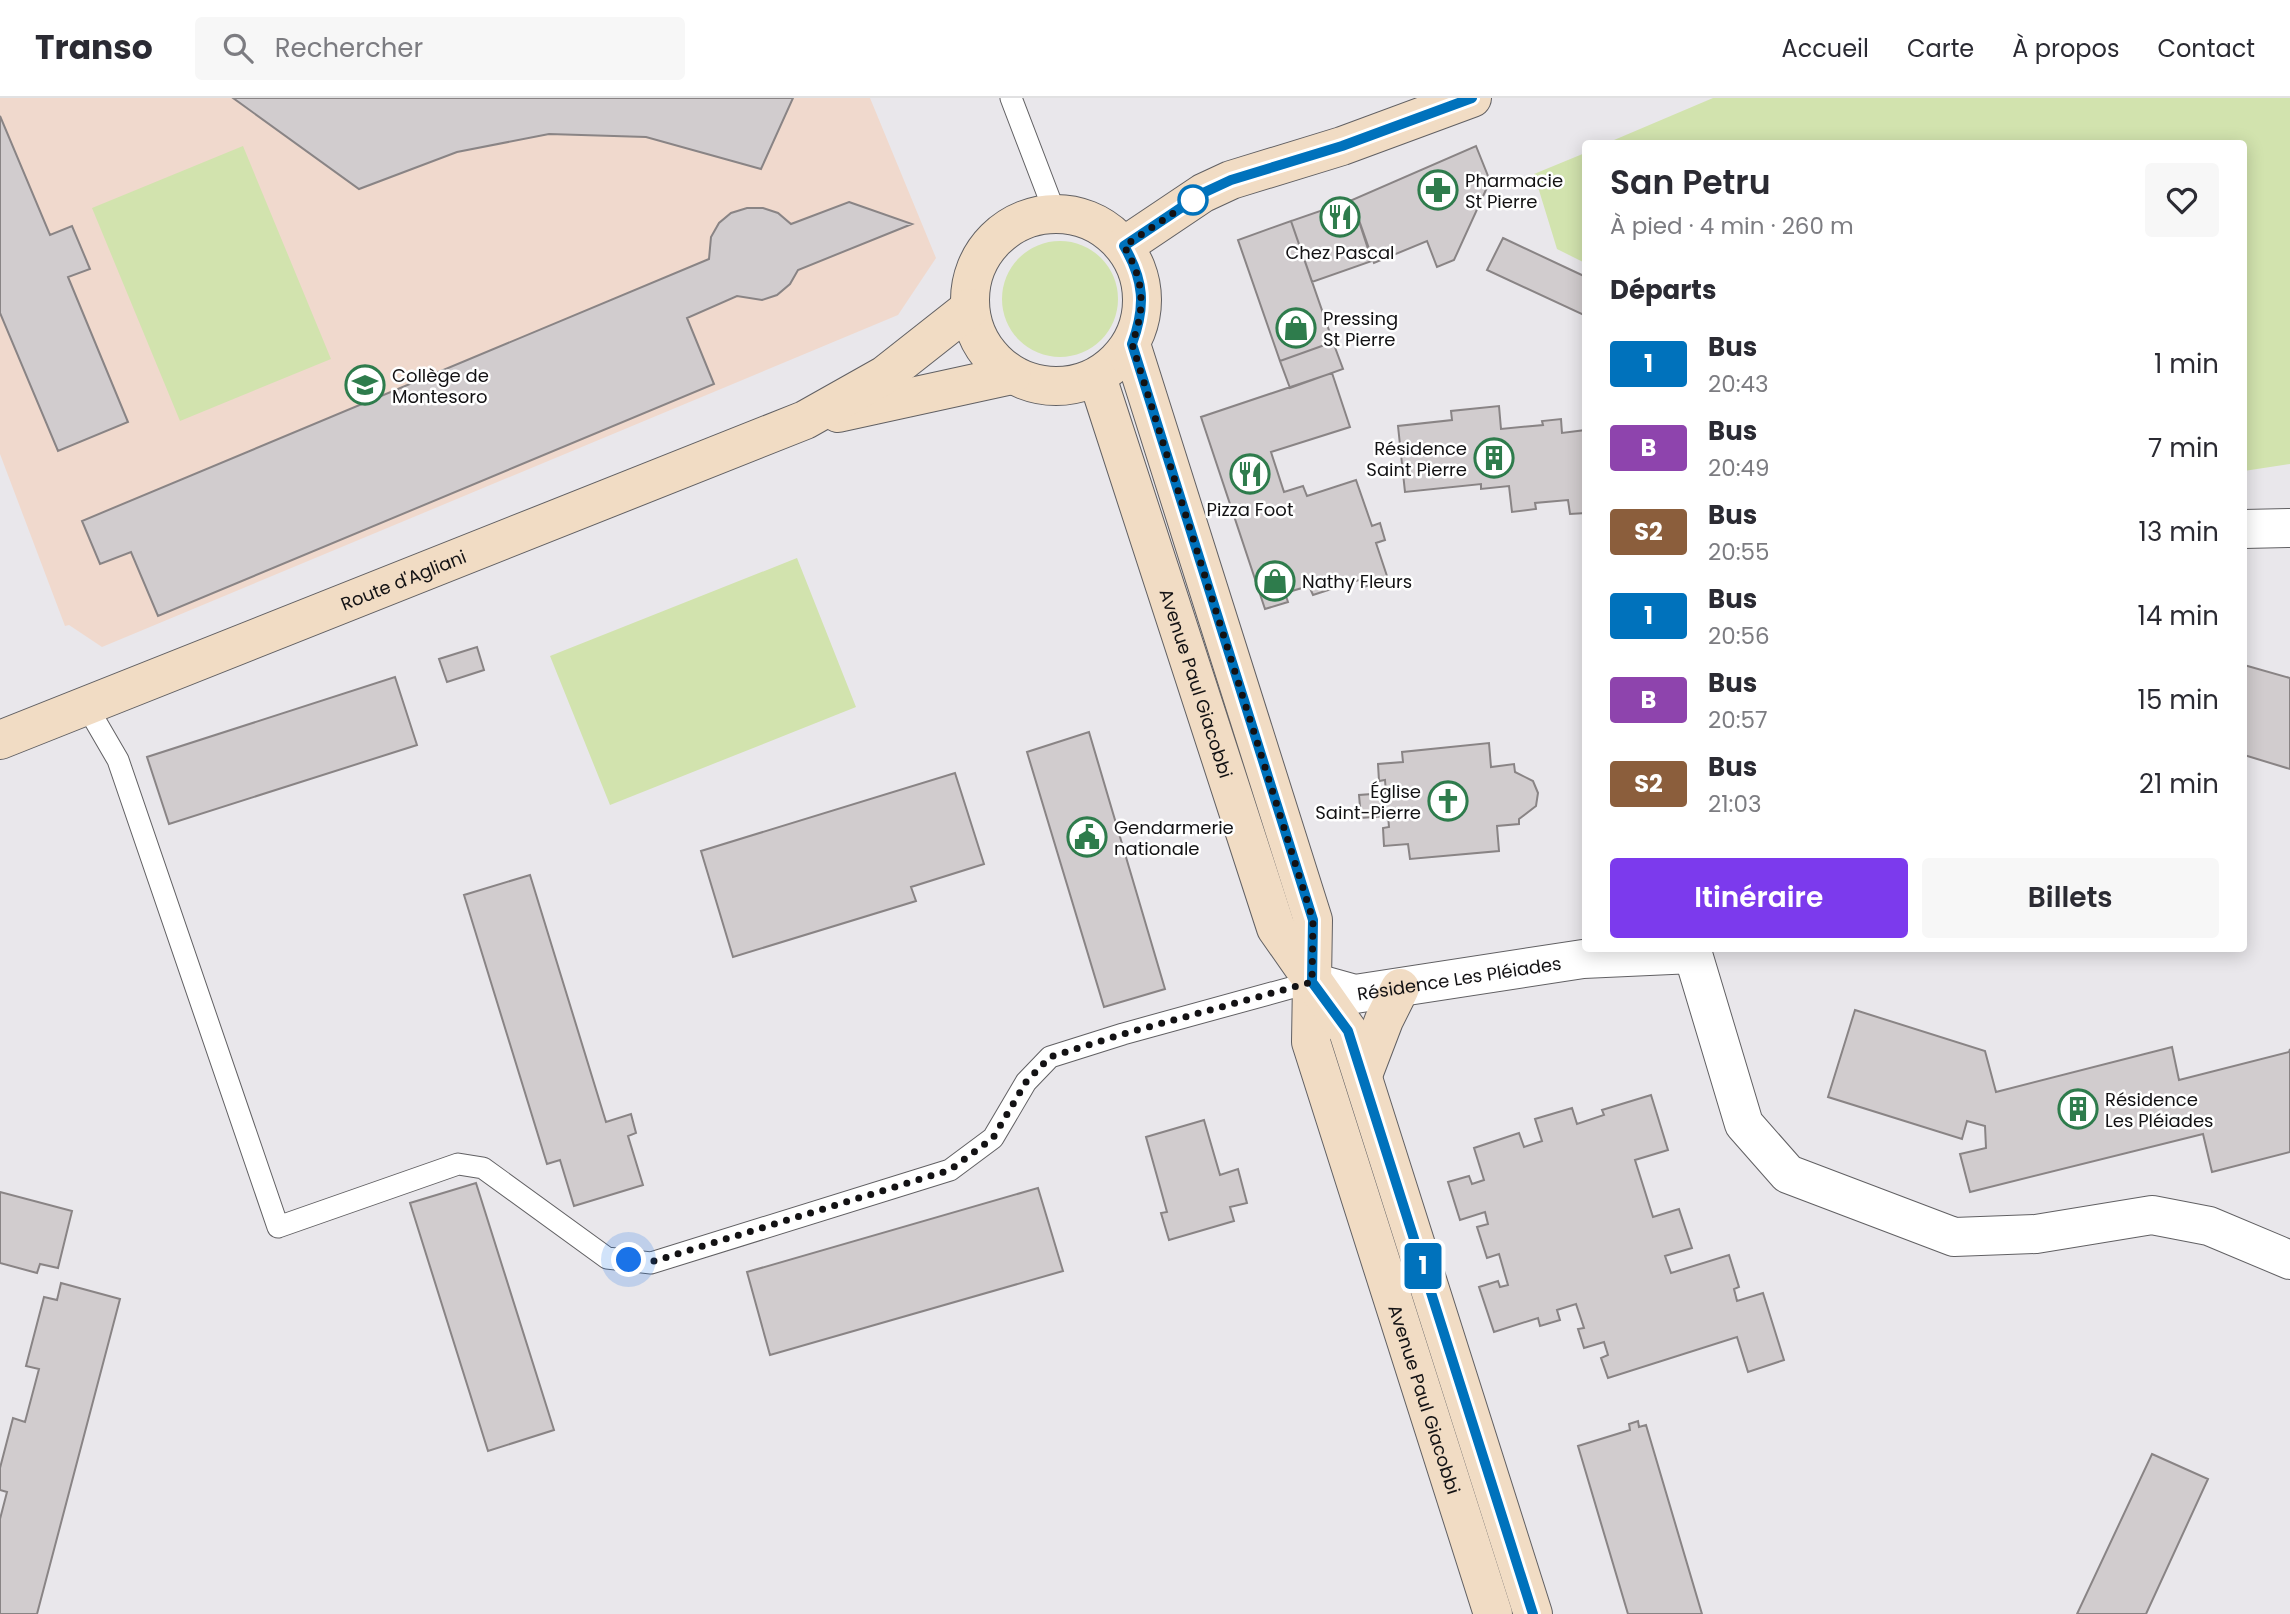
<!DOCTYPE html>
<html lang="fr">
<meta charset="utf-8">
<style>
body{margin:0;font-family:Poppins,sans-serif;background:#f7f7f7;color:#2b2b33;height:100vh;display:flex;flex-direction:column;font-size:26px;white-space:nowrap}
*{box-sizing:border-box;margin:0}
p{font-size:23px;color:#7c7c81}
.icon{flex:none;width:38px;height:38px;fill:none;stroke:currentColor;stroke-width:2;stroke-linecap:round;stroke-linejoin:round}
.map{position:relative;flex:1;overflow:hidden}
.details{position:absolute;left:1582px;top:42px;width:665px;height:812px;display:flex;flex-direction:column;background:#fff;border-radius:7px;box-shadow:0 4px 18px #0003}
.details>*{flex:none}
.badge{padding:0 14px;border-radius:5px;font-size:24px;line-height:46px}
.you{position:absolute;width:35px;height:35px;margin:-18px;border:5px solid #fff;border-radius:50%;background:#1a73e8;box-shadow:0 0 0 10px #1a73e833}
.map>.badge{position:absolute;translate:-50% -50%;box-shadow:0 0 0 4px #fff}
h2{padding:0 28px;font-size:26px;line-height:63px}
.round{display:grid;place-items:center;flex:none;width:74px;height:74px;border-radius:7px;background:#f7f7f7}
.overview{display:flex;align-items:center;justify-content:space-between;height:119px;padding:0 28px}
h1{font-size:33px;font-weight:600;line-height:52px}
.button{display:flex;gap:14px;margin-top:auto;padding:14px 28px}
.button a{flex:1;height:80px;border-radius:7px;background:#7c3aed;color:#fff;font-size:28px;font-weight:600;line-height:80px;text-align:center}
.button a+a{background:#f7f7f7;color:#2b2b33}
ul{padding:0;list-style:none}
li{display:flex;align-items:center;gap:21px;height:84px;padding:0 28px}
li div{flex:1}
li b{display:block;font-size:26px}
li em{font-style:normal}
li .badge{min-width:77px;font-weight:700;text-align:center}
header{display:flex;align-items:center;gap:42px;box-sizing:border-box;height:98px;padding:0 35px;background:#fff;border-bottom:2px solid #e1e1e2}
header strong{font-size:33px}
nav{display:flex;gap:38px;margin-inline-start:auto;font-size:24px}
.search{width:490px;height:63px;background:#f7f7f7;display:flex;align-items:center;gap:18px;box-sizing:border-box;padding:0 24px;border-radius:7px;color:#7c7c81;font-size:26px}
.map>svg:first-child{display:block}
.education{fill:#f0d9cd}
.green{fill:#d2e3ae}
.building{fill:#d1ccce;stroke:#898485;stroke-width:2}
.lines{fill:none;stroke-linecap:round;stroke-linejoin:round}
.lane-casing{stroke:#616063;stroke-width:23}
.street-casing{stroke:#616063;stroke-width:40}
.secondary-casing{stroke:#616063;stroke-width:40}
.lane{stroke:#fff;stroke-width:21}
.street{stroke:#fff;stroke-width:38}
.secondary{stroke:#f1dcc4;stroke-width:38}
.line-casing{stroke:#fff;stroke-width:16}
.line{stroke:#0072bc;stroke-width:10}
.walk{stroke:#131214;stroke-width:7;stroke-dasharray:0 12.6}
.stop-dot{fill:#fff;stroke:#0072bc;stroke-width:3.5}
.labels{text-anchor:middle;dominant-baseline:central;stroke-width:5;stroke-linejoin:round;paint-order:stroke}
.poi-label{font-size:18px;fill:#131214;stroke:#fff;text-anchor:start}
.street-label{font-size:18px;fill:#131214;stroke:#fff}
</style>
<header>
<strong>Transo</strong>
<div class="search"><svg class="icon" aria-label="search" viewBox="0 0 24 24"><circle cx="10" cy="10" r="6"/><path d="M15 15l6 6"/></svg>Rechercher</div>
<nav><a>Accueil</a><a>Carte</a><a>À propos</a><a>Contact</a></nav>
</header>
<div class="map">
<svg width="2290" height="1516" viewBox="0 0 2290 1516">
<rect width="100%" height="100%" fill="#e9e7eb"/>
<path class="education" d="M0 0H870L936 160 898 217 102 549 69 527 65 528 0 356Z"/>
<path class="green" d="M1713 0H2290V366L2244 373V46L1607 45Z
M243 48 331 261 180 323 92 110Z
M1585 55V165L1557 151 1534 76Z
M1002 201a58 58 0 1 1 116 0a58 58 0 1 1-116 0Z
M797 460 856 609 610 707 550 558Z"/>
<path class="building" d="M233 0H793L761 71 646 39 549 36 457 54 359 91Z
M0 18 50 137 72 128 90 171 68 179 128 324 58 353 0 215Z
M1476 48 1490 83 1454 162 1437 169 1427 143 1374 165 1352 102Z
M1352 102 1372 163 1312 184 1291 123Z
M849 104 912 126 798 172 790 186 777 197 762 202 737 198 687 220 714 286 158 518 131 454 100 466 82 423 709 161 711 139 719 125 731 115 747 110H763L778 115 791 126Z
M1291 123 1333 244 1280 263 1238 142Z
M1503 140 1586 179V218L1487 172Z
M1333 244 1343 271 1290 290 1280 263Z
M1332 275 1350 329 1271 354 1284 394 1303 388 1307 398 1356 382 1372 428 1380 425 1385 442 1376 445 1388 481 1364 489 1362 481 1313 497 1309 488 1285 495 1288 504 1265 511 1201 319Z
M1499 308 1501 331 1543 327 1542 323 1561 321 1562 335 1586 332V415L1570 416 1568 402 1535 405 1536 411 1512 414 1509 388 1481 391V386L1405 394 1398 328 1452 322 1451 313Z
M477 549 484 572 447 584 439 561Z
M2244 567 2290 580V671L2244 657Z
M395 579 417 647 169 726 147 659Z
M1089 634 1165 891 1104 909 1027 654Z
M1489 645 1491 669 1514 666 1515 674 1533 683 1538 695 1536 708 1519 721V726L1497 728 1499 753 1410 761 1408 746 1384 748 1383 730 1389 729 1388 718 1361 720 1359 697 1386 695 1385 682 1379 683 1378 666 1403 664 1402 654Z
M955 675 984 766 911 789 916 803 733 859 701 753Z
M530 777 606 1024 631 1016 636 1035 628 1038 643 1087 574 1108 560 1062 547 1066 464 797Z
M1855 912 1985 953 1996 994 2172 949 2179 982 2289 954 2290 951V1054L2212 1074 2203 1036 1970 1094 1960 1056 1986 1050 1985 1028 1967 1023 1962 1041 1828 999Z
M1651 997 1668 1052 1635 1062 1653 1119 1679 1111 1692 1150 1665 1158 1671 1175 1729 1157 1739 1189 1734 1191 1737 1203 1763 1195 1784 1262 1748 1274 1737 1239 1608 1280 1601 1260 1608 1257 1604 1244 1584 1250 1578 1231 1584 1230 1576 1206 1557 1212 1560 1222 1540 1228 1538 1220 1494 1234 1479 1189 1498 1183 1500 1189 1508 1187 1499 1156 1487 1160 1477 1129 1488 1126 1485 1114 1460 1122 1448 1084 1469 1078 1472 1086 1484 1082 1474 1050 1519 1035 1524 1049 1542 1043 1535 1021 1572 1010 1577 1026 1604 1017 1602 1012Z
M1204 1022 1220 1077 1238 1071 1247 1105 1230 1109 1234 1123 1169 1142 1161 1115 1167 1114 1146 1039Z
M476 1085 554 1332 488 1353 410 1105Z
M1038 1090 1063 1173 770 1257 747 1174Z
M0 1094 72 1113 58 1170 40 1166 37 1175 0 1165Z
M61 1185 120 1201 37 1516H0V1421L7 1394 0 1392V1370L13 1320 25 1324 39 1271 26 1268 44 1199 57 1202Z
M1638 1323 1639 1329 1646 1327 1702 1516H1628L1578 1348 1630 1332 1629 1326Z
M2152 1356 2208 1381 2146 1516H2077Z"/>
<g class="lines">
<g class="lane-casing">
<path id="lane" d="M1011 0 1055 115
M86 607 118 662 278 1129 458 1066 483 1070 607 1160 651 1165 950 1072 993 1040 1026 984 1050 959 1123 936 1312 884"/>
</g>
<g class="street-casing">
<g id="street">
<path d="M2244 431 2290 430"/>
<path id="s1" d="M1312 884 1355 896 1583 861 1693 856 1744 1026 1788 1076 1954 1139 2036 1136 2152 1117 2209 1128 2290 1162"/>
</g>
</g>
<g class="secondary-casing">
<g id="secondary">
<circle cx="1056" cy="202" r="86"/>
<path d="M1124 148 1203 95 1231 82 1342 48 1472 0"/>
<path id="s2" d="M1131 246 1313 822 1311 944 1493 1516"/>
<path id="s3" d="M1097 279 1276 830 1348 933 1533 1516"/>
<path d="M838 315 1012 277"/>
<path id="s4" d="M0 642 805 322 885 277 970 210"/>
<path d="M1363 977 1384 922 1400 890"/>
</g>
</g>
<use href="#lane" class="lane"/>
<use href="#street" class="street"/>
<use href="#secondary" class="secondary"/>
</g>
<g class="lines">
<g class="line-casing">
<path id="line" d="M1472 0 1342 48 1231 82 1203 95 1124 148C1144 182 1146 208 1132 246L1313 822 1312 884 1348 933 1533 1516"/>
</g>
<use href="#line" class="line"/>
<path class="walk" d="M629 1162 651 1164 950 1072 993 1040 1026 984 1050 959 1123 936 1312 884 1313 822 1132 246C1146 208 1144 182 1124 148L1193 102"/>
</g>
<defs>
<g id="pharmacy-ring" transform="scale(2.0125)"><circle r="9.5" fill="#fff" stroke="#2e7c4c" stroke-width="1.5"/><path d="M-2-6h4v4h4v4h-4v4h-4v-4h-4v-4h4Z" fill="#2e7c4c"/></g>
<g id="restaurant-ring" transform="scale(2.0125)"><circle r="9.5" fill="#fff" stroke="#2e7c4c" stroke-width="1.5"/><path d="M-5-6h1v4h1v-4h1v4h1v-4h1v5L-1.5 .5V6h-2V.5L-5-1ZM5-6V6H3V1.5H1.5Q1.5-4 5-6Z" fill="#2e7c4c"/></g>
<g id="shop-ring" transform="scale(2.0125)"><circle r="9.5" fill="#fff" stroke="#2e7c4c" stroke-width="1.5"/><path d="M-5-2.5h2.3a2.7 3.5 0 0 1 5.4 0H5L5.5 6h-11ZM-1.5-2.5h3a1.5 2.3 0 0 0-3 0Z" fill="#2e7c4c"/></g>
<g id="school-ring" transform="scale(2.0125)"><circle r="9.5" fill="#fff" stroke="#2e7c4c" stroke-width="1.5"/><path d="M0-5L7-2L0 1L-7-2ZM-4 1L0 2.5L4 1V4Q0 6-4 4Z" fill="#2e7c4c"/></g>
<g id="building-ring" transform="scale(2.0125)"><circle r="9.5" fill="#fff" stroke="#2e7c4c" stroke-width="1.5"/><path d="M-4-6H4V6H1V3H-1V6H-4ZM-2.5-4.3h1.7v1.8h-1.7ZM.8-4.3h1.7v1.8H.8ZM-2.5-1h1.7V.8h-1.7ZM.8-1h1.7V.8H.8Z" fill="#2e7c4c"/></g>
<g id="church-ring" transform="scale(2.0125)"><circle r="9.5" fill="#fff" stroke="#2e7c4c" stroke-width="1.5"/><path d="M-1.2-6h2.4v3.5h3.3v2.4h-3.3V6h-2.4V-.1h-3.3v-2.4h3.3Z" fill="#2e7c4c"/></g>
<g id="civic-ring" transform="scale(2.0125)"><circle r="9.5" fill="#fff" stroke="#2e7c4c" stroke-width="1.5"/><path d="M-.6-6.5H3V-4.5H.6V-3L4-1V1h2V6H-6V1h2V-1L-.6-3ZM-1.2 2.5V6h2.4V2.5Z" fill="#2e7c4c"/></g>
</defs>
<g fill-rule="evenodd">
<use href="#pharmacy-ring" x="1438" y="92"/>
<use href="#restaurant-ring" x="1340" y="119"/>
<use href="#shop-ring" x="1296" y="230"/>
<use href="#school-ring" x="365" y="287"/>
<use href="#building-ring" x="1494" y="360"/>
<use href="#restaurant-ring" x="1250" y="376"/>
<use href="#shop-ring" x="1275" y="483"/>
<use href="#church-ring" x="1448" y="703"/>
<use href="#civic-ring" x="1087" y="739"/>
<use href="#building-ring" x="2078" y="1011"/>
</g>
<circle class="stop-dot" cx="1193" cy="102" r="14"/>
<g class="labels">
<g class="poi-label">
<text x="1465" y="82">Pharmacie<tspan x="1465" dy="21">St Pierre</tspan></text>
<text x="1340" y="154" text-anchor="middle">Chez Pascal</text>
<text x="1323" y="220">Pressing<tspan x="1323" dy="21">St Pierre</tspan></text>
<text x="392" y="277">Collège de<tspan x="392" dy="21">Montesoro</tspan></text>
<text x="1467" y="350" text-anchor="end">Résidence<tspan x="1467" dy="21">Saint Pierre</tspan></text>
<text x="1250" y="411" text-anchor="middle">Pizza Foot</text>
<text x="1302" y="483">Nathy Fleurs</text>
<text x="1421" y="693" text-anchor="end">Église<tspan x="1421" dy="21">Saint-Pierre</tspan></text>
<text x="1114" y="729">Gendarmerie<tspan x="1114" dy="21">nationale</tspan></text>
<text x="2105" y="1001">Résidence<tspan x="2105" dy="21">Les Pléiades</tspan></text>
</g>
<g class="street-label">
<text stroke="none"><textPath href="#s4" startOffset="434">Route d'Agliani</textPath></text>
<text stroke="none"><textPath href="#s3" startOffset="322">Avenue Paul Giacobbi</textPath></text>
<text stroke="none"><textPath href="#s1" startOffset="150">Résidence Les Pléiades</textPath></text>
<text stroke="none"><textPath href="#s2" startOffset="1101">Avenue Paul Giacobbi</textPath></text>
</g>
</g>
</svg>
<div class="you" style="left:629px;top:1162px"></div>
<b class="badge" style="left:1423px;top:1168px;background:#0072bc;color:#fff">1</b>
<section class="details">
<div class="overview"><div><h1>San Petru</h1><p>À pied · 4 min · 260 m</p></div><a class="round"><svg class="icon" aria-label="heart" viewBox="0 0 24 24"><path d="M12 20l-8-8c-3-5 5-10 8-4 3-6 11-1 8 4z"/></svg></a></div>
<h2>Départs</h2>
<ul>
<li><span class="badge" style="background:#0072bc;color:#fff">1</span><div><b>Bus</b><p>20:43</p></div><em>1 min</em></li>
<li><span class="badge" style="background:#8e44ad;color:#fff">B</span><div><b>Bus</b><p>20:49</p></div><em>7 min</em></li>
<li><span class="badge" style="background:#8b5e3c;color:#fff">S2</span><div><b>Bus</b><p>20:55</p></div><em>13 min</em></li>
<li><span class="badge" style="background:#0072bc;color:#fff">1</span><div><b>Bus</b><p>20:56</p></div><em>14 min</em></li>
<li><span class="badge" style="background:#8e44ad;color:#fff">B</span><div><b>Bus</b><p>20:57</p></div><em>15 min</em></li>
<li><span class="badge" style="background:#8b5e3c;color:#fff">S2</span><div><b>Bus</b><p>21:03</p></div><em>21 min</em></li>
</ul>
<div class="button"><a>Itinéraire</a><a>Billets</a></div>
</section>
</div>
